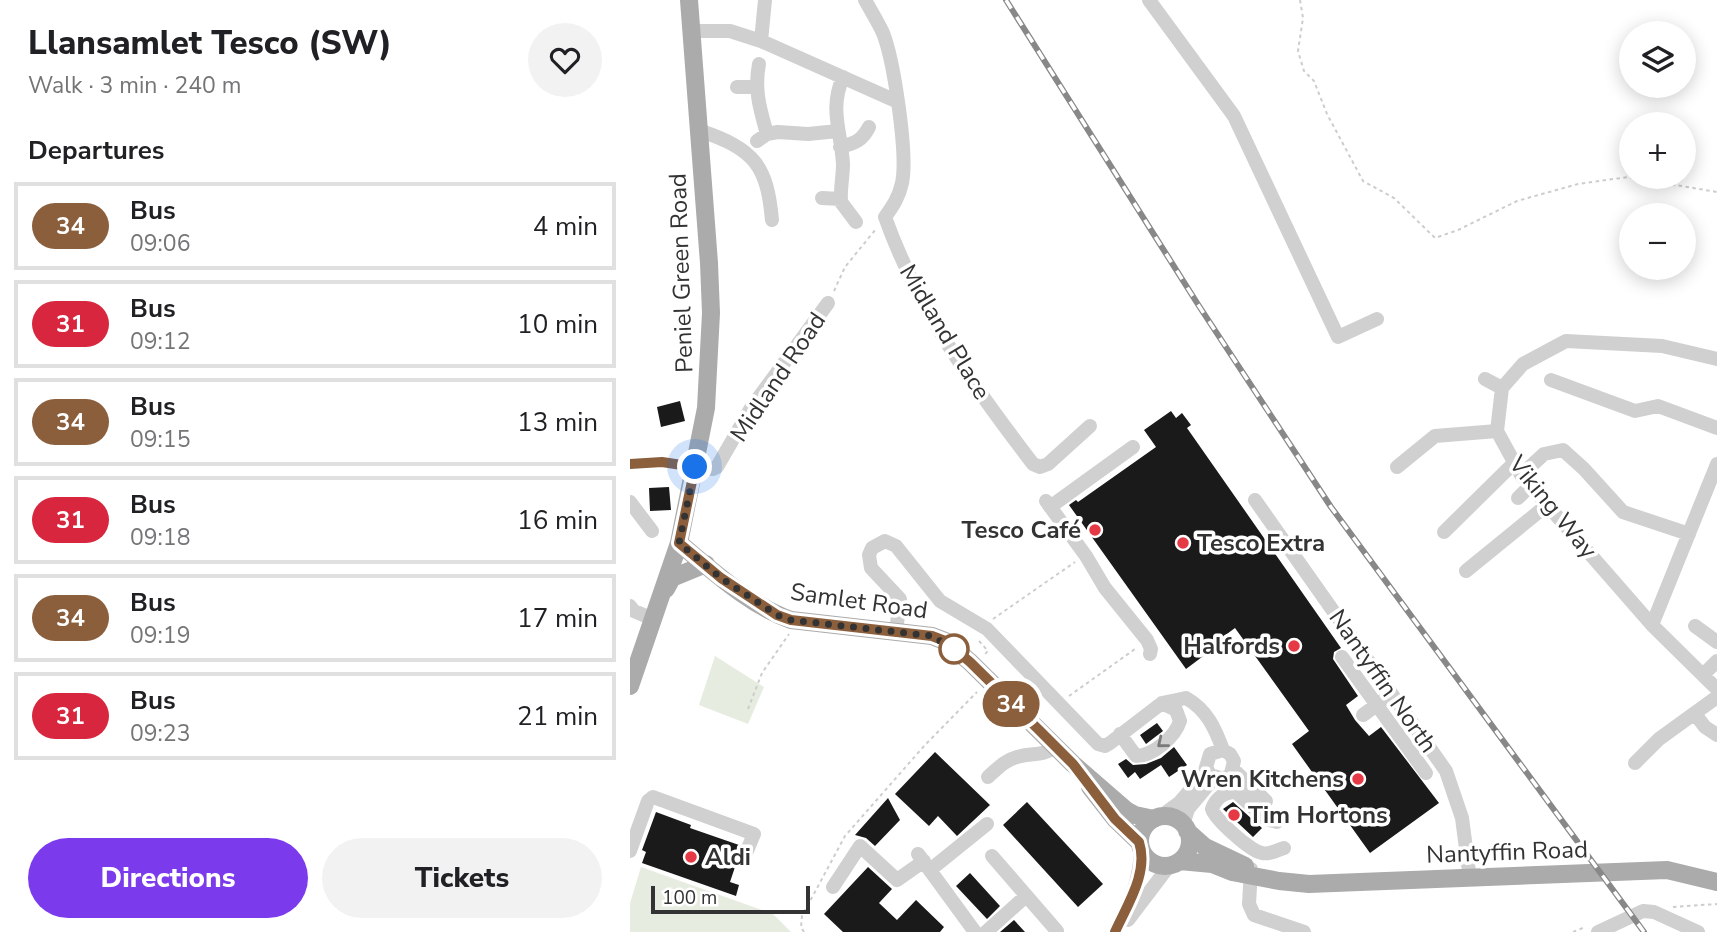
<!DOCTYPE html>
<meta charset="utf-8">
<style>
body{margin:0;font-family:"Nunito Sans",sans-serif;background:#f2f2f2;color:#202124;height:100vh;display:flex;flex-direction:column;font-size:26px;white-space:nowrap}
*{box-sizing:border-box;margin:0}
p{font-size:23px;color:#757577}
.icon{flex:none;width:38px;height:38px;fill:none;stroke:currentColor;stroke-width:2;stroke-linecap:round;stroke-linejoin:round}
.map{position:relative;flex:1;overflow:hidden}
.drawer{display:flex;flex-direction:column;background:#fff;width:630px}
.drawer>*{flex:none}
.badge{padding:0 14px;border-radius:23px;font-size:24px;line-height:46px}
.fabs{position:absolute;left:989px;top:21px;display:grid;gap:14px}
.fabs a{display:grid;place-items:center;width:77px;height:77px;border-radius:50%;background:#fff;box-shadow:0 4px 18px #0003;font-size:35px}
.scale{position:absolute;left:21px;bottom:18px;width:159px;box-sizing:border-box;padding-left:7px;border:4px solid #333;border-top:0;font-size:19px;line-height:24px;white-space:nowrap;color:#333;-webkit-text-stroke:5px #fff;paint-order:stroke}
.you{position:absolute;width:35px;height:35px;margin:-18px;border:5px solid #fff;border-radius:50%;background:#1a73e8;box-shadow:0 0 0 10px #1a73e833}
.map>.badge{position:absolute;translate:-50% -50%;box-shadow:0 0 0 4px #fff}
h2{padding:0 28px;font-size:26px;line-height:63px}
.round{display:grid;place-items:center;flex:none;width:74px;height:74px;border-radius:37px;background:#f2f2f2}
.overview{display:flex;align-items:center;justify-content:space-between;height:119px;padding:0 28px}
h1{font-size:33px;font-weight:800;line-height:52px}
.cta{display:flex;gap:14px;margin-top:auto;padding:14px 28px}
.cta a{flex:1;height:80px;border-radius:42px;background:#7c3aed;color:#fff;font-size:28px;font-weight:800;line-height:80px;text-align:center}
.cta a+a{background:#f2f2f2;color:#202124}
ul{padding:0;list-style:none}
li{display:flex;align-items:center;gap:21px;height:88px;margin:0 14px 10px;padding:0 14px;border:4px solid #e0e0e0;border-radius:0px}
li div{flex:1}
li b{display:block;font-size:26px}
li em{font-style:normal}
li .badge{min-width:77px;font-weight:700;text-align:center}
main{display:flex;flex:1;min-height:0}
.map>svg:first-child{display:block}
.green{fill:#e6ecdf}
.building{fill:#1a1a1a}
.lines{fill:none;stroke-linecap:round;stroke-linejoin:round}
.path{stroke:#cdcdcd;stroke-width:2;stroke-dasharray:3.5 3.5;stroke-linecap:butt}
.minor{stroke:#d0d0d0;stroke-width:14}
.major{stroke:#ababab;stroke-width:18}
.rail-casing{stroke:#888;stroke-width:6}
.rail{stroke:#fff;stroke-width:3.5;stroke-dasharray:10;stroke-linecap:butt}
.oneway{stroke:#7a7a7a}
.line-casing{stroke:#fff;stroke-width:16}
.line{stroke:#8b5e3c;stroke-width:10}
.walk{stroke:#333;stroke-width:7;stroke-dasharray:0 12.6}
.poi-dot{fill:#e63946;stroke:#fff;stroke-width:2.5}
.stop-dot{fill:#fff;stroke:#8b5e3c;stroke-width:3.5}
.labels{text-anchor:middle;dominant-baseline:central;stroke-width:7;stroke-linejoin:round;paint-order:stroke}
.street-label{font-size:24px;fill:#333;stroke:#fff}
.poi-label{font-size:24px;font-weight:bold;fill:#333;stroke:#fff;text-anchor:end}
</style>
<main>
<section class="drawer">
<div class="overview"><div><h1>Llansamlet Tesco (SW)</h1><p>Walk · 3 min · 240 m</p></div><a class="round"><svg class="icon" aria-label="heart" viewBox="0 0 24 24"><path d="M12 20l-8-8c-3-5 5-10 8-4 3-6 11-1 8 4z"/></svg></a></div>
<h2>Departures</h2>
<ul>
<li><span class="badge" style="background:#8b5e3c;color:#fff">34</span><div><b>Bus</b><p>09:06</p></div><em>4 min</em></li>
<li><span class="badge" style="background:#d7263d;color:#fff">31</span><div><b>Bus</b><p>09:12</p></div><em>10 min</em></li>
<li><span class="badge" style="background:#8b5e3c;color:#fff">34</span><div><b>Bus</b><p>09:15</p></div><em>13 min</em></li>
<li><span class="badge" style="background:#d7263d;color:#fff">31</span><div><b>Bus</b><p>09:18</p></div><em>16 min</em></li>
<li><span class="badge" style="background:#8b5e3c;color:#fff">34</span><div><b>Bus</b><p>09:19</p></div><em>17 min</em></li>
<li><span class="badge" style="background:#d7263d;color:#fff">31</span><div><b>Bus</b><p>09:23</p></div><em>21 min</em></li>
</ul>
<div class="cta"><a>Directions</a><a>Tickets</a></div>
</section>
<div class="map">
<svg width="1087" height="932" viewBox="0 0 1087 932">
<rect width="100%" height="100%" fill="#fff"/>
<path class="green" d="M85 656 134 687 118 724 69 705Z
M11 867 143 914 161 932H0V903Z"/>
<path class="building" d="M50 401 55 421 31 427 27 407Z
M541 411 546 418 552 413 561 425 557 428 711 648 704 652 703 659 728 696 716 705 725 720 739 736 751 727 809 803 740 853 662 744 679 731 605 628 578 648 580 651 556 669 439 505 446 500 448 502 526 447 514 430Z
M39 487 41 510 20 511 19 488Z
M527 723 533 731 516 744 510 735Z
M544 747 557 765 539 777 531 765 510 779 505 772 498 778 488 764 496 759 503 765 516 764 531 758Z
M305 752 360 805 327 836 308 816 299 826 265 794Z
M258 798 270 820 245 846 236 838 225 835Z
M397 802 473 884 448 907 373 825Z
M603 802 632 828 623 837 593 809Z
M26 812 61 825 60 828 109 845 106 854 108 858 100 882 109 885 106 896 12 863 16 852 12 850Z
M238 867 262 889 249 903 267 920 286 900 314 927 310 932H213L194 914Z
M340 873 370 906 357 919 326 886Z
M384 920 395 932H370Z"/>
<g class="lines">
<path class="path" d="M670 0 673 18 668 51 674 71 684 81 697 114 733 181 764 198 805 238 828 230 887 201 948 184 998 177 1087 192
M204 291 215 267 246 229
M363 619 445 562
M349 641 358 651 354 655
M439 696 505 649
M118 709 132 673 159 634
M1043 907 1087 904
M174 932 171 927 172 916 215 836 295 745 347 692
M943 932 955 927"/>
<path class="minor" d="M235 0C241 11 248 22 253 33 264 61 278 155 272 183 269 197 263 206 255 217 288 310 344 387 403 464L410 467 418 464 460 426
M519 0 604 116 708 337 747 319
M63 31H100L131 41 266 101
M131 41 135 0
M129 64C124 90 130 109 137 134
M213 77C199 110 211 130 213 164 213 177 210 189 211 202L226 222
M107 87H126
M71 131C124 149 137 165 142 220
M127 141 137 134 148 132 178 134 208 131
M210 147C225 143 232 141 239 127
M192 198 211 199
M1087 359 1032 346 936 341 893 364 872 388 867 431 891 475 1022 625 1087 689
M855 379 872 388
M921 380 1005 411 1028 406 1087 428
M0 464 32 462 83 469 87 467 121 408 198 303
M767 467 805 436 867 431
M891 475 914 454 933 450 954 469 993 512 1059 534
M888 498 900 486
M625 500 816 771 832 818 840 879
M416 501 456 556 475 588 517 640 521 649 520 654
M0 502 22 531
M420 507 503 447
M814 532 884 463
M836 571 917 505
M0 606 4 611 23 619
M1022 625 1087 464
M1065 626 1087 642
M266 632 270 599 241 568 239 555 242 548 255 541 266 546 310 601 357 629 468 744 475 746 480 743 532 703 556 698C577 710 585 728 593 750
M712 657 796 773
M1073 675 1087 661
M1065 714 1075 727 1087 735
M733 715 752 701
M490 734 506 756C523 756 545 737 550 721L546 710 532 703
M1005 763 1029 739 1087 697
M604 770 636 801
M358 777C367 769 375 760 387 757 403 752 411 757 425 747
M530 817 549 803 574 774 580 754 593 750 600 754 604 761 601 774 594 779 580 775 576 767
M647 822 636 819 606 792C595 792 586 797 582 809 585 819 621 852 632 853 640 855 647 850 654 848
M553 825 558 809 584 778
M0 851 18 801 23 797 124 834 116 853
M288 854 345 932
M362 856 427 931
M621 869 619 904 624 915 674 932
M300 870 357 824
M203 887 230 846 267 880 294 861
M498 920 539 866
M356 932 396 896
M485 932C500 901 510 883 511 848
M968 932 1013 911 1024 912 1068 932"/>
<path class="major" d="M49 543C83 571 119 605 161 620L302 636 315 641 340 662 443 764 496 810 505 815 524 819
M36 589 42 578 76 564
M0 686 49 543 76 408 81 313 79 263 59 0
M460 787 485 819 509 842
M510 841a25 25 0 1 1 50 0a25 25 0 1 1-50 0Z
M557 831 575 847 615 866
M550 861 582 864 602 872 649 881 679 884 1037 870 1087 882"/>
<g class="rail-casing">
<path id="rail" d="M376 0 569 306 701 507 1014 932"/>
</g>
<use href="#rail" class="rail"/>
</g>
<defs><path id="oneway-chevron" d="M-2-3.5L2.5 0L-2 3.5" fill="none" stroke-width="1.6" stroke-linecap="round" stroke-linejoin="round" transform="scale(1.75)"/></defs>
<use class="oneway" href="#oneway-chevron" transform="translate(532 743) rotate(141)"/>
<g class="lines">
<g class="line-casing">
<path id="line" d="M0 464 32 462 65 467 49 543 91 578 147 615 161 620 302 636 315 641 340 662 408 729 443 764 485 819 509 842C519 873 497 905 485 932"/>
</g>
<use href="#line" class="line"/>
<path class="walk" d="M65 467 49 543 91 578 147 615 161 620 302 636 324 649"/>
</g>
<g class="poi-dot">
<circle cx="465" cy="530" r="7"/>
<circle cx="553" cy="543" r="7"/>
<circle cx="664" cy="646" r="7"/>
<circle cx="728" cy="779" r="7"/>
<circle cx="604" cy="815" r="7"/>
<circle cx="61" cy="857" r="7"/>
</g>
<circle class="stop-dot" cx="324" cy="649" r="14"/>
<g class="labels">
<g class="street-label">
<text transform="translate(51 273) rotate(-92)">Peniel Green Road</text>
<text transform="translate(315 332) rotate(59)">Midland Place</text>
<text transform="translate(148 377) rotate(-56)">Midland Road</text>
<text transform="translate(923 507) rotate(51)">Viking Way</text>
<text transform="translate(229 601) rotate(8)">Samlet Road</text>
<text transform="translate(753 681) rotate(55)">Nantyffin North</text>
<text transform="translate(877 852) rotate(-2)">Nantyffin Road</text>
</g>
<g class="poi-label">
<text x="451" y="530">Tesco Café</text>
<text x="567" y="543" text-anchor="start">Tesco Extra</text>
<text x="650" y="646">Halfords</text>
<text x="714" y="779">Wren Kitchens</text>
<text x="618" y="815" text-anchor="start">Tim Hortons</text>
<text x="75" y="857" text-anchor="start">Aldi</text>
</g>
</g>
</svg>
<div class="fabs">
<a><svg class="icon" aria-label="layers" viewBox="0 0 24 24"><path d="M12 4l9 5-9 5-9-5zM3 14l9 5 9-5"/></svg></a>
<a>+</a>
<a>−</a>
</div>
<div class="scale">100 m</div>
<div class="you" style="left:65px;top:467px"></div>
<b class="badge" style="left:381px;top:704px;background:#8b5e3c;color:#fff">34</b>
</div>
</main>
